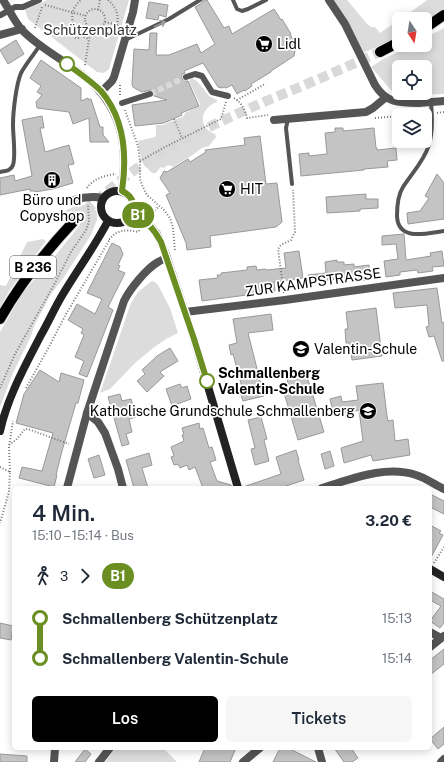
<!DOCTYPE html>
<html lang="de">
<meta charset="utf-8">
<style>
body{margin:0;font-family:"Public Sans",sans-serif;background:#f6f6f7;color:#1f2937;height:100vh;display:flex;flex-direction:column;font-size:15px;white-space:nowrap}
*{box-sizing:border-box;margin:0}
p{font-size:13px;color:#747a83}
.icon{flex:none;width:22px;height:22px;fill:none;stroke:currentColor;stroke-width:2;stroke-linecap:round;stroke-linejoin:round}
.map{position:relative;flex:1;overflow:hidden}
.side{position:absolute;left:12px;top:486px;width:420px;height:264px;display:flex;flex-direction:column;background:#fff;border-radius:6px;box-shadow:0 2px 10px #0003}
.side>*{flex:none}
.badge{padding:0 8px;border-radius:13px;font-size:14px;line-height:26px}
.needle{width:26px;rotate:168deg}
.buttons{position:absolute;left:392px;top:12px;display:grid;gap:8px}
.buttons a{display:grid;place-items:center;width:40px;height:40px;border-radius:6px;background:#fff;box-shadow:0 2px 10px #0003;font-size:20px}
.map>.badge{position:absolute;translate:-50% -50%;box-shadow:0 0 0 2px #fff}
.legs{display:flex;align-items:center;gap:6px;height:44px;padding:0 20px;font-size:13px}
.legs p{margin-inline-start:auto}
.headline{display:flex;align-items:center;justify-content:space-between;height:68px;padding:0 20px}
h1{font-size:22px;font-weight:600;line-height:30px}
.button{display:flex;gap:8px;margin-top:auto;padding:8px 20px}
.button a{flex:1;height:46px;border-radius:6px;background:#000;color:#fff;font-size:16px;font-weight:600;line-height:46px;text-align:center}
.button a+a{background:#f6f6f7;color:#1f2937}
ul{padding:0 20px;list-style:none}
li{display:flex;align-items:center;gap:14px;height:40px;font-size:15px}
li i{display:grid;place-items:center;width:6px;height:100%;margin:0 5px;background:currentColor}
li i::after{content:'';width:10px;height:10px;margin:-5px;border:3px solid;border-radius:50%;background:#fff}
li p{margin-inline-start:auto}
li:first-child i{background:linear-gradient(#0000 50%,currentColor 0)}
li:last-child i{background:linear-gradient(currentColor 50%,#0000 0)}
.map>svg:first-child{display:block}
.green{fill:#dcdcdc}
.building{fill:#c4c4c4;stroke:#999}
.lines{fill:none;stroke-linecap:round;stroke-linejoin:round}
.pedestrian-tunnel{stroke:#d9d9d9;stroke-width:6;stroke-dasharray:6 3;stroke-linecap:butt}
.primary-tunnel{stroke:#d9d9d9;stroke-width:10;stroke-dasharray:10 5;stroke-linecap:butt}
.primary-casing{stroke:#dbdbdb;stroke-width:12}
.path{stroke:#777;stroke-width:2;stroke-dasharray:1 2;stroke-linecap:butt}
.service{stroke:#555;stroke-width:4}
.pedestrian{stroke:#555;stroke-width:6}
.minor{stroke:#555;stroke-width:8}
.tertiary{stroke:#555;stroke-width:8}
.secondary{stroke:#222;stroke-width:8}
.primary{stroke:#000;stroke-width:10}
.oneway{stroke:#999}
.line-1-casing{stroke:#fff;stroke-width:9}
.line-1{stroke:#6b8e23;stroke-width:6}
.stop-1-dot{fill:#fff;stroke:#6b8e23;stroke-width:2}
.labels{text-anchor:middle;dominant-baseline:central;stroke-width:3.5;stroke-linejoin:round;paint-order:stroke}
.shield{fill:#fff;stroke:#4c4c4c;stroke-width:1}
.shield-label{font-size:13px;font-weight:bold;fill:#000}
.park-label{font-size:14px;fill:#333;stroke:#fff}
.poi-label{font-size:14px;fill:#000;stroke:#fff;text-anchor:start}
.street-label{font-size:14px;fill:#000;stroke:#fff}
.stop-label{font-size:14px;font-weight:bold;fill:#000;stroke:#fff;text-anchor:start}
</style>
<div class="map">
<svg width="444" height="762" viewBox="0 0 444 762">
<rect width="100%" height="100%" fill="#fff"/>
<path class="green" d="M47 0H129L109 69 104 73 97 72 28 19 25 10Z
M334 0H347L368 25 371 27H375L380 33 399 20V37L384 44 363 53 348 23Z
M427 0H444V11L425 23V19H401Z
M444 28V94L407 95 401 93H425V67H399V92L391 90 371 67 385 58 413 45H425V38Z
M192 78 197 81 209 96 217 100V102C200 108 197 127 215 134L216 137 209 146 202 148 191 156 173 167C169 165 168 164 164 168L161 167 159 169 156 173H152C141 163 140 155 138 141L155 137 156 135V125H163L184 116 185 113 200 106V104L189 81Z
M85 205 94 207 97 213V220L91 235 64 277 51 294 35 324 31 336 13 373 0 407V332L23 292 50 262 80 225 68 214 59 222 53 216 76 206Z
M43 239 46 241 9 291 0 307V285L6 286 27 242Z
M152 281 155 282 158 285 170 308 178 333 166 339 153 348 135 363 110 389 100 393 131 303 138 292Z
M116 748H163L177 762H105Z"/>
<path class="building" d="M203 0H207L224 28 229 26 232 34 274 9 281 20 282 19 291 34H290L296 46 294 56 271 71V72L251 84 252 86 245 91 244 90 237 94 232 85 226 88 224 87 222 88 218 87 203 63 184 71 185 73 182 74V79L185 81H188L199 106 181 113 182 115 164 123 135 126 132 105 167 100 154 96V92L151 90 142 92 136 89 133 87 132 84 134 49 149 50 150 33H157L156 55H169L197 44 201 53 215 44 195 7 202 3Z
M149 2 168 5 166 17 159 15 158 20 146 18Z
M16 40 24 54 8 64 0 50Z
M41 60 81 88V101L88 98 89 100 91 99 100 127H103V135L109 142H90L89 118 73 124 69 112 37 108 36 102 42 95 37 92 41 86 30 78Z
M42 116 44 128H40L45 152 69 145 74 164 68 165 73 183 53 189 35 192V191H30V189L0 195V178L14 175 15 181 32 176 22 120Z
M335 128H343V131L374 128 376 148H377V150L396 148 397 160 387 161 388 167 364 169V170L301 176 299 154 309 153V156L327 154 325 133 335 132Z
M260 136 266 184 277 183 282 222 276 227 210 236 211 247 187 250 186 243 166 195 170 193 160 178 164 171 167 172 188 159 190 162 206 152 205 150 245 145 244 138Z
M437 174 444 183V219L408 224 407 213 420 211 429 198 425 196Z
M366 194V199H378V208L360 209V211L327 213 326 197Z
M404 234 406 260 431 256 430 253 442 251 444 266 432 267 433 271 418 273 417 270 400 272V275L386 277 384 261 398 259 396 244 382 245V236Z
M112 243 120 247 123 254 118 265 120 266 118 270 125 273 108 307 113 310 87 377 79 374 84 361 75 357 84 335 81 333 83 329 68 320 77 304 95 314 102 299 87 293Z
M299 251 303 278 274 282 275 291 268 292H269L202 301 199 280 218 278 217 275H221V273L247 270V267L256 266 257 270 265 269 267 270 286 268 284 253Z
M337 260V262H344V265L354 264V267L369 265 371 279 358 281 357 276 322 281V283L309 284 308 275 326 273 325 262Z
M437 288 442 323 444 322V361H442L434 336 429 337 426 327 429 326 427 305 395 308 393 293Z
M376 308 382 356 352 360 350 343H346L345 329H348L346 312Z
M271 314 273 330 248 333 264 396 243 401 240 392 243 391 233 354 231 355 229 345 237 343 233 319Z
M170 348 178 361 160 372 164 376 147 392 137 381 145 374 142 370 157 356Z
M40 370 59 382 61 373 84 380 78 403H76L62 451 56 475H57L54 487 19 478 22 467 42 471 53 433 16 423 24 394Z
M306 373 324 432 298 440 282 386 288 384 287 379Z
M383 383 387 416 388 421 393 420 395 441 408 439 410 455 373 461 371 455 344 463 341 448 363 441 359 410 334 416 330 399 341 396 342 402 358 400 356 386Z
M180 384 182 388 187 386 191 399 172 406 166 389Z
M120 394 122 401 131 399 136 417 129 419 132 432 126 434 129 444 122 446 108 397Z
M261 417 267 439 264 440 269 461 255 465 251 449 255 448 248 420Z
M199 423 200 429 203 428 209 448 212 447 216 460 210 462 217 481 231 485 232 488H203L195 467 189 470 187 465 180 468 178 464 174 465 171 457 174 456 171 447 184 441 182 435H184L182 428Z
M296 450 299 460H298L304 480 280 488H243V487L281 474 276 457Z
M330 451 334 466 325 469 321 454Z
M149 453 152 465 142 468 148 488H134L126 460Z
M99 455 105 475 94 478 88 459Z
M430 494 444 501V514L430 507Z
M430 525 441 531 439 533 443 535 430 559Z
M430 591 444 599V623L440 628 430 621 441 606 430 600Z
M0 623 13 626 11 640 0 638Z
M444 649V664L430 675V660Z
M444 727V744L438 749 430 739Z
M205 748H236L230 762H199Z
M280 748H288L316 762H273Z
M334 748H351L358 758 352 762H344Z
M85 749 91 754 85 762H75Z
M0 754 27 756V762H0Z"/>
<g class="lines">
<path class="pedestrian-tunnel" d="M150 94 186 77"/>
<path class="primary-tunnel" d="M74 221C99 198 125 175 154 157 192 134 231 116 271 99 308 84 344 68 380 52"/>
<g class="primary-casing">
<path id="primary" d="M425 28 444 15
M380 52 399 42
M0 319C21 282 45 252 74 221"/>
</g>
<path class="path" d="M108 0C116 7 119 14 117 25
M45 5 86 16
M85 19a10 10 0 1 1 20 0a10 10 0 1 1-20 0Z
M98 10 100 0
M105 22 118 25
M72 33a5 5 0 1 1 10 0a5 5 0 1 1-10 0Z
M35 28 42 7
M74 29C71 16 71 9 81 0
M81 36 89 39
M85 65 89 39 92 29
M120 85V96
M234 98C242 103 245 110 247 118L268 115
M237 100 265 84
M125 110 138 146 140 161V179L142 185 147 195 164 210 170 218 173 228 175 251
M437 113 444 112
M417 115 425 114
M375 118 399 116
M174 119 182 138
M140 161 167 146 221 119 226 102
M87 188C93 179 105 175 116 174
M151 215 159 206
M109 239H110C116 230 127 229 138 232L141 228
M284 293 278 249 281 245 291 240 295 232 293 190
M0 388 15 354 55 283 71 252 86 230 89 222 88 205
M26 388 50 345 65 316 110 239
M9 445 16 440 25 429H28L69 444
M0 467 10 472 9 492 0 523
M10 472 9 447 13 421
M434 563 444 547"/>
<path class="service" d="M233 0 237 9 242 11 248 9 266 0
M125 40 169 19 200 0
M431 102C432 116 433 131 429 145 424 161 412 173 403 187 398 195 397 207 397 216 398 242 427 233 444 231
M288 119 286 128 292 184
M0 172C5 171 11 171 13 165 16 156 13 136 13 125 13 112 16 85 21 73 25 65 35 53 40 45"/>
<path class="pedestrian" d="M1 15 15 7H23L39 0
M186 77 195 74 202 76 212 92 228 96
M122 103 150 94"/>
<path class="minor" d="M3 0C9 9 15 23 23 31 41 49 64 60 84 76 122 107 128 145 122 191
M329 0 345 24 375 85C386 103 399 103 419 103 427 102 436 102 444 101
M0 35 22 29
M101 92 112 81 114 77 133 12 135 0
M274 120 366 112 373 108 385 98
M73 200C84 197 92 196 103 198
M185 312 285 300 444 278
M87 413 98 422 105 433 118 469 123 488
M322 488C352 479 385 465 416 475 426 478 435 485 444 489
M430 632 441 638
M430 647 444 636
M318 748 322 762
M99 762 110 748
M243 762 260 748
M441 762 444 759"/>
<path class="tertiary" d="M67 488 87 413 124 301C130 289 146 269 158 262 161 260 164 259 167 258
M54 762 55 748"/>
<path class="secondary" d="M101 207a16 16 0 1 1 32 0a16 16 0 1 1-32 0Z
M133 213 139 216 149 224 157 234 165 252 194 339 238 488
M0 431C8 396 25 366 41 335 49 321 55 307 63 294 78 269 95 246 108 221
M430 569 444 577"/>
<use href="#primary" class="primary"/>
</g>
<defs><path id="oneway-shaft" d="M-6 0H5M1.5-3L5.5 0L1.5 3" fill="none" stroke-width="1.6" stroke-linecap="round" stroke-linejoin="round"/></defs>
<use class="oneway" href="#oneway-shaft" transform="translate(160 24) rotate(-26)"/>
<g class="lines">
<g class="line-1-casing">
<path id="line-1" d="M67 64C79 73 91 81 101 91 125 119 127 157 122 191 131 195 135 202 133 213 146 219 154 229 161 242L194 339 207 381"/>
</g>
<use href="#line-1" class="line-1"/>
</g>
<defs>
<g id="supermarket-disc" transform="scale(0.9)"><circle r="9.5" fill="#000" stroke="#fff"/><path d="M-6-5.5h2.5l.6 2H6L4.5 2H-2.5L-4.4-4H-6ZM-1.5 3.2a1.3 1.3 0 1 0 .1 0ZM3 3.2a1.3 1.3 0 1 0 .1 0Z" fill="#fff"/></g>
<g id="building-disc" transform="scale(0.9)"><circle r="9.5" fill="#000" stroke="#fff"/><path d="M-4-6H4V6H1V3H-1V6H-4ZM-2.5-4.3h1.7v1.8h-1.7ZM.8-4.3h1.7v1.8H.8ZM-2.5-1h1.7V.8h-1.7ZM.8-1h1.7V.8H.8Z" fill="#fff"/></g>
<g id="school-disc" transform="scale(0.9)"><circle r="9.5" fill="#000" stroke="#fff"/><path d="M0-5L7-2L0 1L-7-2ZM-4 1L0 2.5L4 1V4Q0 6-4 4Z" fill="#fff"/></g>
</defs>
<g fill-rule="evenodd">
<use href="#supermarket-disc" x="264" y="44"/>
<use href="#building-disc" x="52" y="180"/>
<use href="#supermarket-disc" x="227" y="189"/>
<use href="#school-disc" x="301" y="349"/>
<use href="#school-disc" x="368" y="411"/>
</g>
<g class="stop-1-dot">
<circle cx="67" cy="64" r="7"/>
<circle cx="207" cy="381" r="7"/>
</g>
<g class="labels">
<rect class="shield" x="10" y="256" width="46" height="22" rx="3"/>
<g class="shield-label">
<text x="33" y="267">B 236</text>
</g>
<g class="park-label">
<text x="90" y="30">Schützenplatz</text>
</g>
<g class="poi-label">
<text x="277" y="44">Lidl</text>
<text x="240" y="189">HIT</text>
<text x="52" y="200" text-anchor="middle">Büro und<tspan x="52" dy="16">Copyshop</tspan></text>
<text x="314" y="349">Valentin-Schule</text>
<text x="355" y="411" text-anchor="end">Katholische Grundschule Schmallenberg</text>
</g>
<g class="street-label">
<text transform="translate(313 282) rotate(-8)">ZUR KAMPSTRASSE</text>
</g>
<g class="stop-label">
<text x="218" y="373">Schmallenberg<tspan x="218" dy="16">Valentin-Schule</tspan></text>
</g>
</g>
</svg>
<div class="buttons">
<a><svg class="needle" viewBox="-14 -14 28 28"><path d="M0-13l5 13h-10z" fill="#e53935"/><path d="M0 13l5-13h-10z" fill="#747a83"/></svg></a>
<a><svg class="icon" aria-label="locate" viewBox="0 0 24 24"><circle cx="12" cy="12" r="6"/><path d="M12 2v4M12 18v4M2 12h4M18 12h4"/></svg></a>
<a><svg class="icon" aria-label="layers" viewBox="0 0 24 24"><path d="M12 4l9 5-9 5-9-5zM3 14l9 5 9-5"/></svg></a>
</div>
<b class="badge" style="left:138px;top:215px;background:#6b8e23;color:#fff">B1</b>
<section class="side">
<div class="headline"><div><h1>4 Min.</h1><p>15:10 – 15:14 · Bus</p></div><b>3.20 €</b></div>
<div class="legs"><svg class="icon" aria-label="walk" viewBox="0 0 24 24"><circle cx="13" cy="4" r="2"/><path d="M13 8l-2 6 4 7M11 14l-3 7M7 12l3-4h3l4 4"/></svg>3<svg class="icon" aria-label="forward" viewBox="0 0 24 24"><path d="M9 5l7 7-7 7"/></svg><b class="badge" style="background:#6b8e23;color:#fff">B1</b></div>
<ul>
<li><i style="color:#6b8e23"></i><b>Schmallenberg Schützenplatz</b><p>15:13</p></li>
<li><i style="color:#6b8e23"></i><b>Schmallenberg Valentin-Schule</b><p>15:14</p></li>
</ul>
<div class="button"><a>Los</a><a>Tickets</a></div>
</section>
</div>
